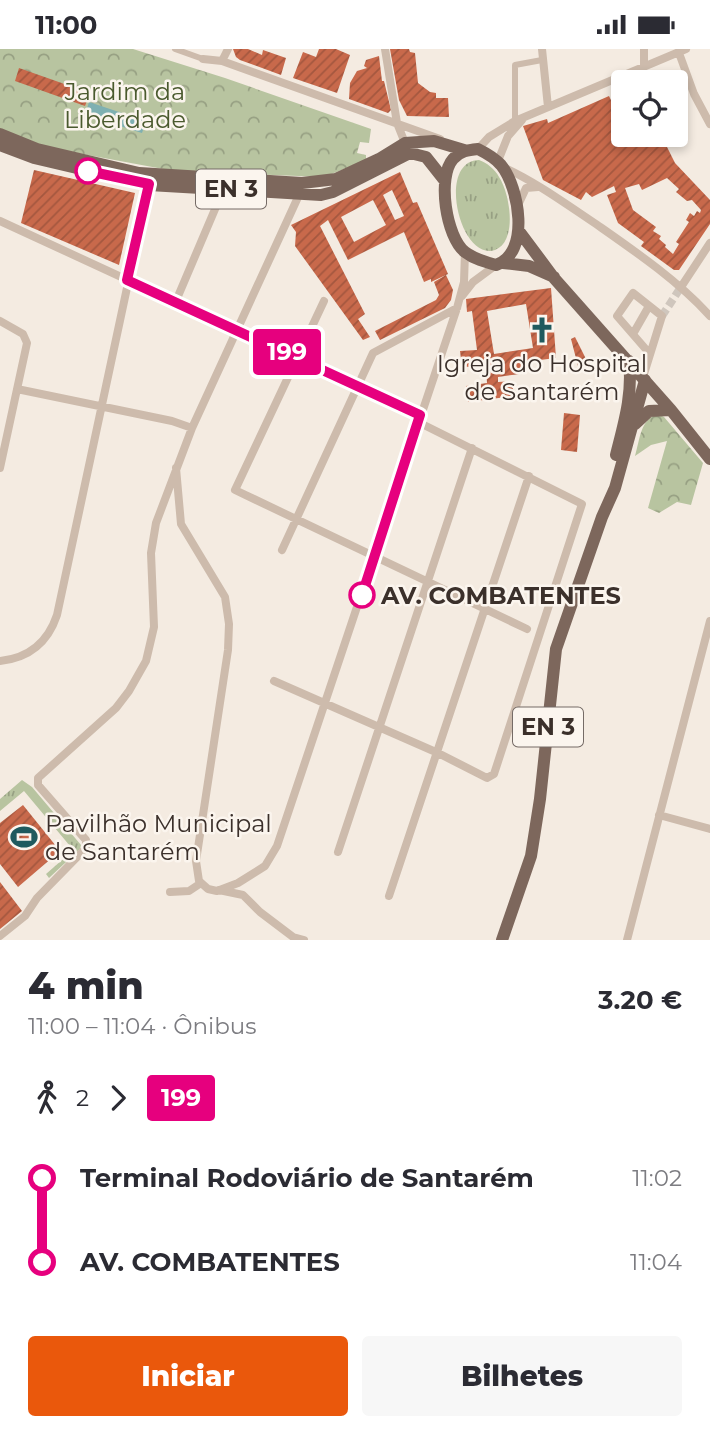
<!DOCTYPE html>
<html lang="pt">
<meta charset="utf-8">
<style>
body{margin:0;font-family:Montserrat,sans-serif;background:#f7f7f7;color:#2b2b33;height:100vh;display:flex;flex-direction:column;font-size:26px;white-space:nowrap}
*{box-sizing:border-box;margin:0}
p{font-size:23px;color:#7c7c81}
.icon{flex:none;width:38px;height:38px;fill:none;stroke:currentColor;stroke-width:2;stroke-linecap:round;stroke-linejoin:round}
.map{position:relative;height:891px;overflow:hidden}
.drawer{display:flex;flex-direction:column;background:#fff;flex:1}
.drawer>*{flex:none}
.badge{padding:0 14px;border-radius:5px;font-size:24px;line-height:46px}
.controls{position:absolute;left:611px;top:21px;display:grid;gap:14px}
.controls a{display:grid;place-items:center;width:77px;height:77px;border-radius:7px;background:#fff;box-shadow:0 4px 10px #0003;font-size:35px}
.map>.badge{position:absolute;translate:-50% -50%;box-shadow:0 0 0 4px #fff}
.legs{display:flex;align-items:center;gap:10px;height:77px;padding:0 28px;font-size:23px}
.legs p{margin-inline-start:auto}
.head{display:flex;align-items:center;justify-content:space-between;height:119px;padding:0 28px}
h1{font-size:38px;font-weight:800;line-height:52px}
.primary-button{display:flex;gap:14px;margin-top:auto;padding:14px 28px}
.primary-button a{flex:1;height:80px;border-radius:7px;background:#ea580c;color:#fff;font-size:28px;font-weight:800;line-height:80px;text-align:center}
.primary-button a+a{background:#f7f7f7;color:#2b2b33}
ul{padding:0 28px;list-style:none}
li{display:flex;align-items:center;gap:24px;height:84px;font-size:26px}
li i{display:grid;place-items:center;width:10px;height:100%;margin:0 9px;background:currentColor}
li i::after{content:'';width:18px;height:18px;margin:-9px;border:5px solid;border-radius:50%;background:#fff}
li p{margin-inline-start:auto}
li:first-child i{background:linear-gradient(#0000 50%,currentColor 0)}
li:last-child i{background:linear-gradient(currentColor 50%,#0000 0)}
.status{display:flex;justify-content:space-between;align-items:center;height:49px;padding:0 35px;background:#fff;direction:ltr}
.status svg{height:19px;fill:currentColor}
.map>svg:first-child{display:block}
.grass{fill:url(#grass-tufts)}
.park{fill:url(#park-crowns)}
.water{fill:#7fb0b2}
.building{fill:url(#building-hatch);fill-rule:evenodd}
.lines{fill:none;stroke-linecap:round;stroke-linejoin:round}
.minor-tunnel{stroke:#cfc6bd;stroke-width:8;stroke-dasharray:8 4;stroke-linecap:butt}
.pedestrian{stroke:#cdbbac;stroke-width:6}
.minor{stroke:#cdbbac;stroke-width:8}
.primary{stroke:#7d675c;stroke-width:12}
.line-1-casing{stroke:#fff;stroke-width:16}
.line-1{stroke:#e6007e;stroke-width:10}
.stop-1-dot{fill:#fff;stroke:#e6007e;stroke-width:3.5}
.labels{text-anchor:middle;dominant-baseline:central;stroke-width:5;stroke-linejoin:round;paint-order:stroke}
.shield{fill:#fbf5ee;stroke:#756b66;stroke-width:2}
.shield-label{font-size:23px;font-weight:bold;fill:#3b302b}
.park-label{font-size:24px;fill:#4a5a2e;stroke:#fbf5ee}
.poi-label{font-size:24px;fill:#3b302b;stroke:#fbf5ee}
.stop-label{font-size:24px;font-weight:bold;fill:#3b302b;stroke:#fbf5ee;text-anchor:start}
</style>
<div class="status"><b>11:00</b><svg viewBox="0 0 49 12"><path d="M0 12V9h3v3zM5 12V6h3v6zM10 12V3h3v9zM15 12V0h3v12zM26 1h20v11H26zM47 4h2v5h-2z"/></svg></div>
<div class="map">
<svg width="710" height="891" viewBox="0 0 710 891">
<defs>
<pattern id="grass-tufts" width="24" height="20" patternUnits="userSpaceOnUse" patternTransform="scale(1.75)"><rect width="24" height="20" fill="#b8c4a0"/><path d="M3 7l-1-3M5 7V3M7 7l1-3M15 17l-1-3M17 17v-4M19 17l1-3" fill="none" stroke="#97a083"/></pattern>
<pattern id="park-crowns" width="20" height="18" patternUnits="userSpaceOnUse" patternTransform="scale(1.75)"><rect width="20" height="18" fill="#b8c4a0"/><path d="M2 6a3 3 0 1 1 6 0M12 15a3 3 0 1 1 6 0" fill="none" stroke="#97a083"/></pattern>
<pattern id="building-hatch" width="6" height="6" patternUnits="userSpaceOnUse" patternTransform="scale(1.75)"><rect width="6" height="6" fill="#c8694b"/><path d="M-1 1l2-2M0 6l6-6M5 7l2-2" fill="none" stroke="#a4573f"/></pattern>
</defs>
<rect width="100%" height="100%" fill="#f4ebe1"/>
<path class="grass" d="M479 111C487 114 495 120 499 128 510 144 518 193 495 201 460 213 436 112 479 111Z
M22 731 32 738 81 796 80 800 49 829 46 825 70 804V797L24 742 0 762V750Z"/>
<path class="park" d="M0 0H133L225 29 371 80 369 94 360 93 357 104 366 106V111L324 128 174 122 39 97 0 82Z
M658 365 664 368 703 414 691 456 677 453 659 464 648 459 667 392 651 396 635 407C640 391 640 370 658 365Z"/>
<path class="water" d="M89 53 146 72 142 84 85 66Z"/>
<path class="building" d="M233 0H248L262 6 263 1 286 9 281 26 240 11 236 8Z
M319 0H336L350 6 337 44 293 29 303 3 316 8Z
M390 0H409L410 3 415 4 418 34 430 43 436 44V49H448L449 68 407 67 399 51Z
M379 7 382 32H384L391 61 388 64 349 50 350 34 357 22 367 19 364 17 366 11Z
M19 19 90 44 85 57 15 32Z
M609 47 619 68 615 69 623 86H661L675 114 710 151V175L679 221H674L641 197 644 193 618 174 607 146 616 143 614 137 592 148 586 143 581 151 543 131 523 77 547 70 548 74ZM667 129 679 140 676 143 687 152 692 151 701 161 700 164 697 162 694 167 690 164 686 171 689 173 676 193 679 195 673 205 665 198 666 196 659 190 661 187 653 182 656 178 633 161 625 139 639 135 642 141Z
M34 121 135 144 119 216 21 174Z
M400 123 413 154 417 153 448 225 431 233V230L424 233 404 183 348 211 328 171 320 177 365 265 358 270 370 288 363 291 295 197 296 183 291 176ZM392 141 404 167 395 171 383 146ZM373 151 386 176 354 193 341 168Z
M446 226 453 241 451 251 445 259 380 291 375 282 436 251 439 246 434 233Z
M551 239 556 309 524 313 527 324 498 328V333L512 332 514 347 468 353 466 337 487 334 486 317 462 318 460 302 477 301 472 262 467 263 466 250ZM526 255 533 299 494 305 487 262Z
M575 288 588 314 578 317 571 290Z
M564 364 580 366 577 403 561 401Z
M23 756 60 802 18 838 0 815V774Z
M0 833 22 862 0 880Z"/>
<g class="lines">
<path class="minor-tunnel" d="M662 267 681 238"/>
<path class="pedestrian" d="M175 0 203 10
M515 72V16L542 11"/>
<path class="minor" d="M385 0 397 74 405 94
M542 0 548 58
M679 4 694 45 710 75
M203 10 222 12 440 90
M222 12 228 0
M644 18V0
M478 100 489 88 515 72 686 0
M498 112 508 87 522 71
M503 118C536 133 566 155 596 175 636 203 677 231 710 267
M519 154 526 139 538 138
M0 172 420 366
M681 238 710 194
M462 247 473 233 496 216
M176 252 224 139
M324 252 235 441 527 580
M0 272 23 285 27 294 0 419
M633 285 649 257
M643 328 662 267 633 244 617 267 650 305
M17 340 172 372 192 379
M176 419 181 475 225 548 229 575 228 601 196 812 199 832 208 840 217 842 238 834 265 817 277 797 457 259 464 233 465 203
M282 501 373 304 457 259
M0 612C29 609 48 593 57 566L149 136
M274 632 438 704 487 729 494 725 582 455 418 373
M659 766 710 780
M338 803 472 399
M219 841 243 846 260 863 293 888 304 891
M170 843 189 842 201 834
M389 847 529 427
M0 887 25 867 37 849 86 799V791L38 736V729L116 659 129 642 146 612 154 578 151 504 156 474 192 379 299 146
M627 891 710 572"/>
<path class="primary" d="M0 85 37 100 139 124 302 134 336 130 379 110 405 94 434 92 464 101
M0 96 34 109 149 136 321 146 333 143 410 104 426 108 445 132
M478 100C486 104 495 109 501 116 519 138 531 204 496 216 485 213 474 210 465 203 446 188 437 128 453 110 460 102 468 101 478 100Z
M519 182 554 229 671 361 710 410
M503 214 529 217 554 228
M635 375 649 362 671 361
M616 406C624 374 633 345 629 312
M502 891 531 807 540 750 556 600 602 468 615 439 645 331"/>
</g>
<g class="lines">
<g class="line-1-casing">
<path id="line-1" d="M88 122 149 135 127 231 420 366 362 546"/>
</g>
<use href="#line-1" class="line-1"/>
</g>
<defs>
<g id="church-bare" transform="scale(2.1)"><path d="M-1.2-6h2.4v3.5h3.3v2.4h-3.3V6h-2.4V-.1h-3.3v-2.4h3.3Z" fill="#1f5a5e" stroke="#fbf5ee" stroke-width="2.5" paint-order="stroke"/></g>
<g id="stadium-bare" transform="scale(2.1)"><path d="M0-5a6.5 5 0 1 0 0 10a6.5 5 0 1 0 0-10ZM-3.5-1.8h7v3.6h-7Z" fill="#1f5a5e" stroke="#fbf5ee" stroke-width="2.5" paint-order="stroke"/></g>
</defs>
<g fill-rule="evenodd">
<use href="#church-bare" x="542" y="281"/>
<use href="#stadium-bare" x="24" y="788"/>
</g>
<g class="stop-1-dot">
<circle cx="88" cy="122" r="12"/>
<circle cx="362" cy="546" r="12"/>
</g>
<g class="labels">
<g class="shield">
<rect x="196" y="120.5" width="70" height="39" rx="5"/>
<rect x="513" y="658.5" width="70" height="39" rx="5"/>
</g>
<g class="shield-label">
<text x="231" y="140">EN 3</text>
<text x="548" y="678">EN 3</text>
</g>
<g class="park-label">
<text x="125" y="42">Jardim da<tspan x="125" dy="28">Liberdade</tspan></text>
</g>
<g class="poi-label">
<text x="542" y="314">Igreja do Hospital<tspan x="542" dy="28">de Santarém</tspan></text>
<text x="45" y="774" text-anchor="start">Pavilhão Municipal<tspan x="45" dy="28">de Santarém</tspan></text>
</g>
<g class="stop-label">
<text x="381" y="546">AV. COMBATENTES</text>
</g>
</g>
</svg>
<div class="controls">
<a><svg class="icon" aria-label="locate" viewBox="0 0 24 24"><circle cx="12" cy="12" r="6"/><path d="M12 2v4M12 18v4M2 12h4M18 12h4"/></svg></a>
</div>
<b class="badge" style="left:287px;top:303px;background:#e6007e;color:#fff">199</b>
</div>
<section class="drawer">
<div class="head"><div><h1>4 min</h1><p>11:00 – 11:04 · Ônibus</p></div><b>3.20 €</b></div>
<div class="legs"><svg class="icon" aria-label="walk" viewBox="0 0 24 24"><circle cx="13" cy="4" r="2"/><path d="M13 8l-2 6 4 7M11 14l-3 7M7 12l3-4h3l4 4"/></svg>2<svg class="icon" aria-label="forward" viewBox="0 0 24 24"><path d="M9 5l7 7-7 7"/></svg><b class="badge" style="background:#e6007e;color:#fff">199</b></div>
<ul>
<li><i style="color:#e6007e"></i><b>Terminal Rodoviário de Santarém</b><p>11:02</p></li>
<li><i style="color:#e6007e"></i><b>AV. COMBATENTES</b><p>11:04</p></li>
</ul>
<div class="primary-button"><a>Iniciar</a><a>Bilhetes</a></div>
</section>
